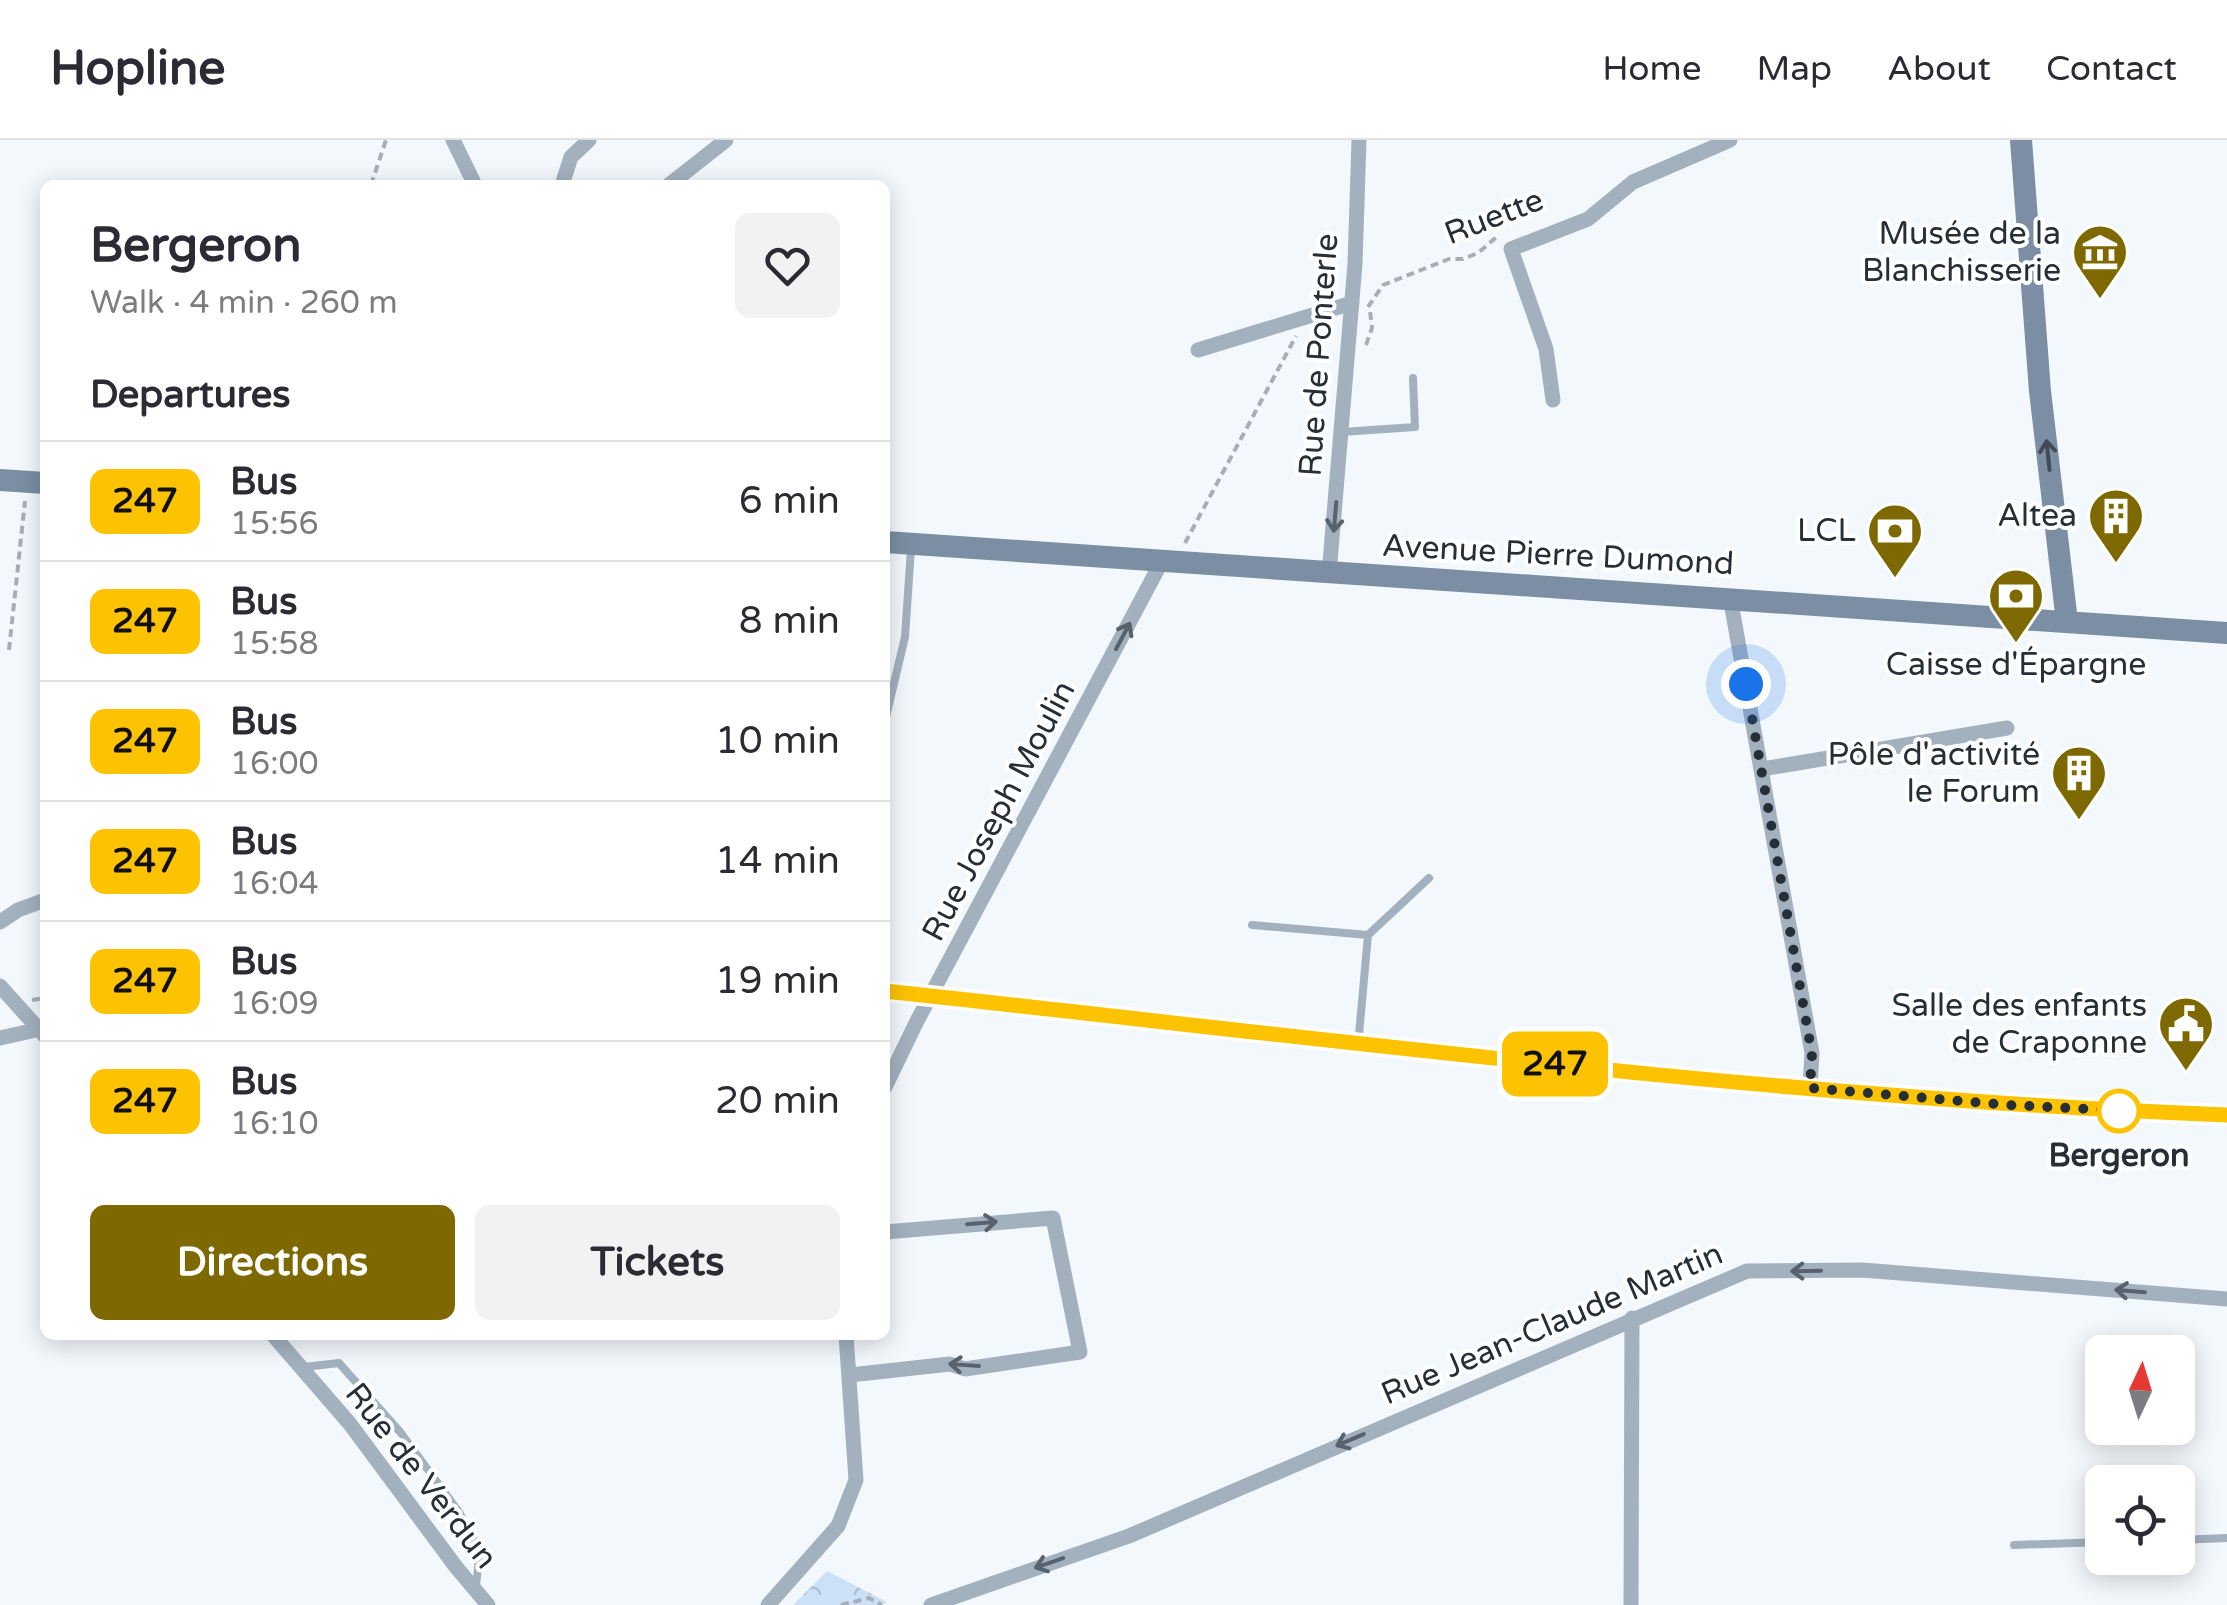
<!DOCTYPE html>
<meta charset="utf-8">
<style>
body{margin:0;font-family:"Varela Round",sans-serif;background:#f2f2f3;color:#2b2b33;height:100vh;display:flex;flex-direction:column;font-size:38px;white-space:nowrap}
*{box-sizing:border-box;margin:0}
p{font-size:32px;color:#7c7c81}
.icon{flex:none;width:55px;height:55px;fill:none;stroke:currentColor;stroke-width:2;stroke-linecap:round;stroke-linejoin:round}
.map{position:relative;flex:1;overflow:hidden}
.panel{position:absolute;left:40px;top:40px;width:850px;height:1160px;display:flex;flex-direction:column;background:#fff;border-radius:15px;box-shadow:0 5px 25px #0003}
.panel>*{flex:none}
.badge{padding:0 20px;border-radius:15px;font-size:35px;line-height:65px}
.needle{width:65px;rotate:4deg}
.tools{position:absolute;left:2085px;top:1195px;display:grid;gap:20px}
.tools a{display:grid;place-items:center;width:110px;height:110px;border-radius:15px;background:#fff;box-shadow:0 5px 25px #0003;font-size:50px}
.you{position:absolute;width:50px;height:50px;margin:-25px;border:8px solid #fff;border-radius:50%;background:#1a73e8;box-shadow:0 0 0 15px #1a73e833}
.map>.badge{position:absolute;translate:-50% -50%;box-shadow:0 0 0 5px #fff}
h2{padding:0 50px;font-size:38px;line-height:90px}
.round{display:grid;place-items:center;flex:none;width:105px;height:105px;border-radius:15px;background:#f2f2f3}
.head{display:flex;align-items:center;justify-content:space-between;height:170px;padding:0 50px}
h1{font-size:48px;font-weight:800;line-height:75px}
.cta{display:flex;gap:20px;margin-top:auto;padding:20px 50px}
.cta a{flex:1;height:115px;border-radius:15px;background:#7e6800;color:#fff;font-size:40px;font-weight:800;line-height:115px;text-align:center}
.cta a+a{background:#f2f2f3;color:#2b2b33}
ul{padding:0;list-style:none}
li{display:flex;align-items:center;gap:30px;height:120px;padding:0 50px;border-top:2px solid #e1e1e2}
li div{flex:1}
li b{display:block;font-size:38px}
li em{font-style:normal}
li .badge{min-width:110px;font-weight:700;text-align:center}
header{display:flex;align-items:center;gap:60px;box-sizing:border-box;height:140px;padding:0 50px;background:#fff;border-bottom:2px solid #e1e1e2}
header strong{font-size:48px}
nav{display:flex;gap:55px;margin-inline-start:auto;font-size:35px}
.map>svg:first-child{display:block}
.park{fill:url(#park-crowns)}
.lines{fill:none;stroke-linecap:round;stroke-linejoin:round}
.path{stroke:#a8aeb4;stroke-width:4;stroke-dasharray:8 5;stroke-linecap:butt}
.lane{stroke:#a3b1bf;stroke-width:8}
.street{stroke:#a3b1bf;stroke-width:15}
.secondary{stroke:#7b8ea3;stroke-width:22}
.oneway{stroke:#404b57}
.oneway2{stroke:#58626d}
.line-casing{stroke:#fff;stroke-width:22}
.line{stroke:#fdc300;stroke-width:15}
.walk{stroke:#262e36;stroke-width:10;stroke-dasharray:0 18}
.stop-dot{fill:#fff;stroke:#fdc300;stroke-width:5}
.labels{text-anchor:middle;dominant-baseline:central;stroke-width:8;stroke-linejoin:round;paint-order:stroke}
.street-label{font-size:32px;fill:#262e36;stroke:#fff}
.poi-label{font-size:32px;fill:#262e36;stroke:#fff;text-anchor:end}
.stop-label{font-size:32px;font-weight:bold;fill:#262e36;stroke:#fff}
</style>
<header>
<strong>Hopline</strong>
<nav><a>Home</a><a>Map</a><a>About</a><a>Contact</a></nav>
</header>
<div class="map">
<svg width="2227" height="1465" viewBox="0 0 2227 1465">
<defs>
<pattern id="park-crowns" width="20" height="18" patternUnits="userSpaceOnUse" patternTransform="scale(2.5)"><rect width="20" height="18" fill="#cbe1f8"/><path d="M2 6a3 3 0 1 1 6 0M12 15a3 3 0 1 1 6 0" fill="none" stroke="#aec1d5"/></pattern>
</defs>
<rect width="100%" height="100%" fill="#f3f8fc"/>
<path class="park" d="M827 1431 887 1462 881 1465H793Z"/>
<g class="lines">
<path class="path" d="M371 45 386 0
M1368 167 1383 145 1449 119H1463L1478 113 1499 95
M1366 205 1372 188 1370 171
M1185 403 1296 196
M9 510 25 361
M32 860 45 858
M841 1465 869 1458 882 1465"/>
<path class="lane" d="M1342 292 1415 287 1413 238
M885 581 905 497 911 409
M1252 785 1368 795
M1358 906 1368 795 1429 738
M304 1227 339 1223 401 1293 459 1372 480 1410 476 1446
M2178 1400 2227 1398
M2014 1405 2102 1402"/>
<path class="street" d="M453 0 475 45
M562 45 571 17 589 0
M669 45 726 0
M1198 210 1352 163
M1553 260 1546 209 1511 109 1588 79 1633 42 1730 0
M1329 434 1355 124 1359 0
M1730 457 1812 913 1810 947
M1762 629 2007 588
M0 782 18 770 45 760
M0 846 45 896
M885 851C1331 899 1778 960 2227 974
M0 898 45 888
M885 947 917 881 1162 421
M273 1195 350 1284 456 1427 488 1465
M850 1235 950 1224 965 1229 1080 1212 1053 1078 885 1092
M768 1465 838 1386 856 1340 846 1195
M931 1465 1129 1396 1747 1131 1862 1130 2227 1159
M1631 1465 1632 1178"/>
<path class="secondary" d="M2021 0 2040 251 2067 482
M0 340 45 343
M885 402 2227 493"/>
</g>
<defs><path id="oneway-shaft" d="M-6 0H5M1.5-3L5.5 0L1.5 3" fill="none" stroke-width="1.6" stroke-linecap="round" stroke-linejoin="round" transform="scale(2.5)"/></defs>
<use class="oneway" href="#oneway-shaft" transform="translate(2048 315) rotate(-96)"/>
<g class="oneway2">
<use href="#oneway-shaft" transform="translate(1335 377) rotate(95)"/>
<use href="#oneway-shaft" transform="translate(1123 496) rotate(-62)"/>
<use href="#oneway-shaft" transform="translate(982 1083) rotate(-5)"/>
<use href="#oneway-shaft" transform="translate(1806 1131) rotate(179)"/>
<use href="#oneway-shaft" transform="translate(2130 1151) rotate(-175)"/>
<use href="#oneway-shaft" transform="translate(964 1225) rotate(-176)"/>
<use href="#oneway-shaft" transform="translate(1350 1300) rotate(157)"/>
<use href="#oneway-shaft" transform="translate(1049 1423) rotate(161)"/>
</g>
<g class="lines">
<g class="line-casing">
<path id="line" d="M885 851C1331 899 1778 958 2227 975"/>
</g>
<use href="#line" class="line"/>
<path class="walk" d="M1746 544 1812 914 1810 948 2008 965 2128 971H2119"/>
</g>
<defs>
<g id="museum-pin" transform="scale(2.875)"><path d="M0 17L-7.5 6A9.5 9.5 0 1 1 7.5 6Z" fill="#7e6800" stroke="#fff"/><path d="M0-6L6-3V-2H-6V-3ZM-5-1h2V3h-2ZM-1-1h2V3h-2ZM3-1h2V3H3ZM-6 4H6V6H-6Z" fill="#fff"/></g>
<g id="building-pin" transform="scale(2.875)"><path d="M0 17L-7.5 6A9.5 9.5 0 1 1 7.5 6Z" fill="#7e6800" stroke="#fff"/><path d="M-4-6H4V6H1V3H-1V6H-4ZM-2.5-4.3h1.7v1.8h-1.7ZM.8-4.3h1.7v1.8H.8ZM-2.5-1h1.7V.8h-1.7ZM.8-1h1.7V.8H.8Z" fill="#fff"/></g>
<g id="bank-pin" transform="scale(2.875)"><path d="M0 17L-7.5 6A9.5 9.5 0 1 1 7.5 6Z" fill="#7e6800" stroke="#fff"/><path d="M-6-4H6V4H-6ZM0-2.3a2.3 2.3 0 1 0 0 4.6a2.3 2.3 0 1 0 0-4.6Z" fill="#fff"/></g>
<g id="civic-pin" transform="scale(2.875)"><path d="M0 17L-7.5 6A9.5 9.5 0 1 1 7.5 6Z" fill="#7e6800" stroke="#fff"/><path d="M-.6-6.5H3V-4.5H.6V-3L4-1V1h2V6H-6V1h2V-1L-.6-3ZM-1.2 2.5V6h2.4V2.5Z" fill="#fff"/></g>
</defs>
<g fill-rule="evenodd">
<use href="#museum-pin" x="2100" y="112"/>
<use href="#building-pin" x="2116" y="376"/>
<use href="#bank-pin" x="1895" y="391"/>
<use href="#bank-pin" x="2016" y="456"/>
<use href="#building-pin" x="2079" y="633"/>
<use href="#civic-pin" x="2186" y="884"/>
</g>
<circle class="stop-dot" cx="2119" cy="971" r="20"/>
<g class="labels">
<g class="street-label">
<text transform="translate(1494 77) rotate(-21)">Ruette</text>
<text transform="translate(1319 215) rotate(-86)">Rue de Ponterle</text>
<text transform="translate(1558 415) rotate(3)">Avenue Pierre Dumond</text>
<text transform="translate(999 671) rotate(-62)">Rue Joseph Moulin</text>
<text transform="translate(1552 1184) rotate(-23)">Rue Jean-Claude Martin</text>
<text transform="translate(421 1336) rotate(52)">Rue de Verdun</text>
</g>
<g class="poi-label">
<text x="2061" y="94">Musée de la<tspan x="2061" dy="37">Blanchisserie</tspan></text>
<text x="2077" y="376">Altea</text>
<text x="1856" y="391">LCL</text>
<text x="2016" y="525" text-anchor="middle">Caisse d'Épargne</text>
<text x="2040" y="615">Pôle d'activité<tspan x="2040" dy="37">le Forum</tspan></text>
<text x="2147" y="866">Salle des enfants<tspan x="2147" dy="37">de Craponne</tspan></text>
</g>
<g class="stop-label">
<text x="2119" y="1016">Bergeron</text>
</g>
</g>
</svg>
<div class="tools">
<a><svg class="needle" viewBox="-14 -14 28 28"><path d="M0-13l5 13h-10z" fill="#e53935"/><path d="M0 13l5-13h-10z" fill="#7c7c81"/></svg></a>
<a><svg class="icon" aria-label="locate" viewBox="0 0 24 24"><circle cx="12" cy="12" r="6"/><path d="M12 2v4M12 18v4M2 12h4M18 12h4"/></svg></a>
</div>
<div class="you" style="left:1746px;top:544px"></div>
<b class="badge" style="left:1555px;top:924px;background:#fdc300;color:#111">247</b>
<section class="panel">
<div class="head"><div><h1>Bergeron</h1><p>Walk · 4 min · 260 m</p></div><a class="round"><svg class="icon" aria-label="heart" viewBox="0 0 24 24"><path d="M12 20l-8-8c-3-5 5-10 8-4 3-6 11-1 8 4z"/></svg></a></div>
<h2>Departures</h2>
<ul>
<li><span class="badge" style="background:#fdc300;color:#111">247</span><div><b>Bus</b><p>15:56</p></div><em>6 min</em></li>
<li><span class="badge" style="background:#fdc300;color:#111">247</span><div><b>Bus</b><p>15:58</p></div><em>8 min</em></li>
<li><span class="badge" style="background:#fdc300;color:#111">247</span><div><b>Bus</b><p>16:00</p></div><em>10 min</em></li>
<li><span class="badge" style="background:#fdc300;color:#111">247</span><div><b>Bus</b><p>16:04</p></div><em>14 min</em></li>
<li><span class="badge" style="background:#fdc300;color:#111">247</span><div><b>Bus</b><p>16:09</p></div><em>19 min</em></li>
<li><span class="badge" style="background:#fdc300;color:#111">247</span><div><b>Bus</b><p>16:10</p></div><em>20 min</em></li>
</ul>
<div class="cta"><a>Directions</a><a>Tickets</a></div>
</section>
</div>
